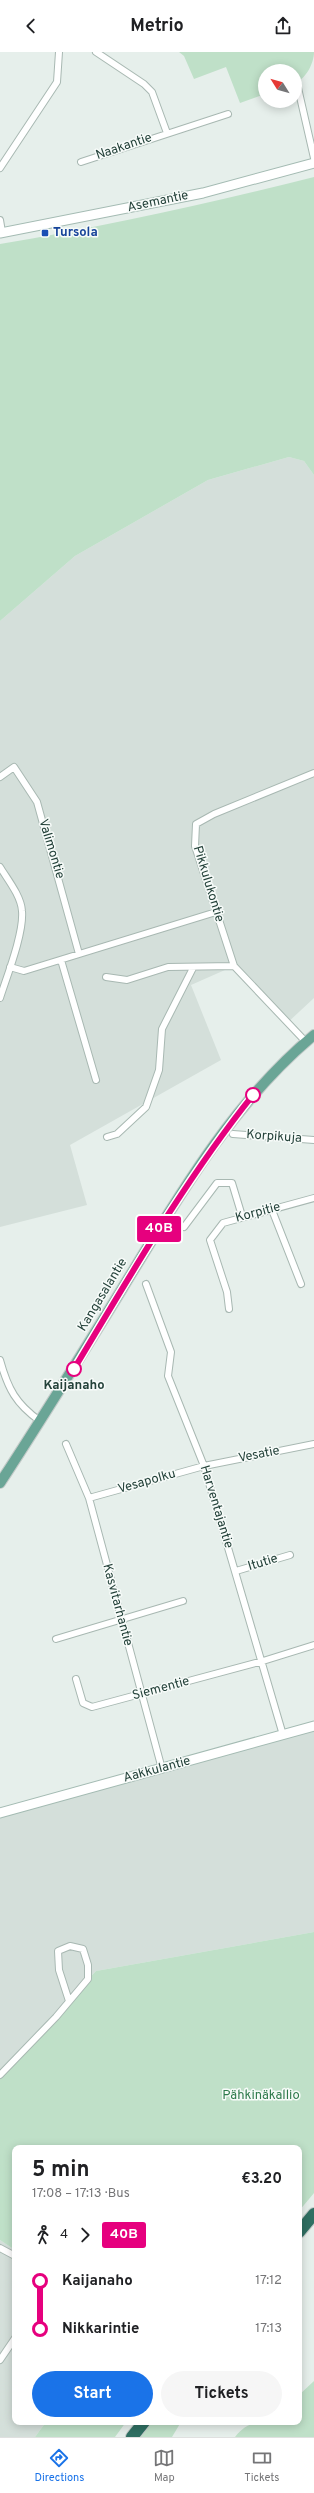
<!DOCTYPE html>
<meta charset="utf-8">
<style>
body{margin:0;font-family:Overpass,sans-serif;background:#f6f6f6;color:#202124;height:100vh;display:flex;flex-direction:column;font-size:15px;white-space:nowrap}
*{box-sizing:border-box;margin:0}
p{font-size:13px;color:#757577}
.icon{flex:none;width:22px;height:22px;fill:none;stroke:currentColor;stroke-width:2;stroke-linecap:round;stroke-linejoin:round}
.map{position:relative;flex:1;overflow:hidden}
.sheet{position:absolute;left:12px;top:2093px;width:290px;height:280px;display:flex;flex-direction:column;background:#fff;border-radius:8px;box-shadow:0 2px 10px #0003}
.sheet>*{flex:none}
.badge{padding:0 8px;border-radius:3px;font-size:14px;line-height:26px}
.needle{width:26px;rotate:307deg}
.controls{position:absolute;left:258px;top:12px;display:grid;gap:8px}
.controls a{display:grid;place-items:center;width:44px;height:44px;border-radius:50%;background:#fff;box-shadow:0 2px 10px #0003;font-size:20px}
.map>.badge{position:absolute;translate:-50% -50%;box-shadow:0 0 0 2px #fff}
.legs{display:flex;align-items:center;gap:6px;height:44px;padding:0 20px;font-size:13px}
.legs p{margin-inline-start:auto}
.summary{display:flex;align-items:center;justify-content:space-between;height:68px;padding:0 20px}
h1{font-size:22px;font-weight:700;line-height:30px}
.button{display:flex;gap:8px;margin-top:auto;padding:8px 20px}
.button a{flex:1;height:46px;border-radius:24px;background:#1a73e8;color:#fff;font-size:16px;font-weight:700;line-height:46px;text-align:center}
.button a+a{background:#f6f6f6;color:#202124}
ul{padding:0 20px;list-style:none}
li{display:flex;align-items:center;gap:14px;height:48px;font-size:15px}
li i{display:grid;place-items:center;width:6px;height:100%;margin:0 5px;background:currentColor}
li i::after{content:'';width:10px;height:10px;margin:-5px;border:3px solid;border-radius:50%;background:#fff}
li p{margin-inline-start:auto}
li:first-child i{background:linear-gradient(#0000 50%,currentColor 0)}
li:last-child i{background:linear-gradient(currentColor 50%,#0000 0)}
header{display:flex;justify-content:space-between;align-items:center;height:52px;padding:0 20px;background:#fff;font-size:18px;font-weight:700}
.tab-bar{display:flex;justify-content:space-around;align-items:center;height:56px;border-top:1px solid #e0e0e0;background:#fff;font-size:11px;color:#757577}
.tab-bar a{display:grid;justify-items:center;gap:2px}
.tab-bar .active{color:#1a73e8}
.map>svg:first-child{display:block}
.built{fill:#d4dfda}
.green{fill:#bfe0c8}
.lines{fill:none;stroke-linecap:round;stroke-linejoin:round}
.street-casing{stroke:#a8b8b2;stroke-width:8}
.secondary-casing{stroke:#a4bbb3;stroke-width:11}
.primary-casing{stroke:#c2cac8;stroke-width:12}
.highway-casing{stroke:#c2cac8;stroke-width:14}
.street{stroke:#fff;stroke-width:6}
.secondary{stroke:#fff;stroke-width:9}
.primary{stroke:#6aa596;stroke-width:10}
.highway{stroke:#2f6f62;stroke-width:12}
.line-1-casing{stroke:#fff;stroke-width:9}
.line-1{stroke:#e6007e;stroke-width:6}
.transit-dot{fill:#1a4fb4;stroke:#f7fbf9;stroke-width:1.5}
.stop-1-dot{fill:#fff;stroke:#e6007e;stroke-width:2}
.labels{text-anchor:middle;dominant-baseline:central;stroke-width:3;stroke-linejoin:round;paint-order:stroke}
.street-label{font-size:13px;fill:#24423a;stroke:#f7fbf9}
.transit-label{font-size:13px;font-weight:bold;fill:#164399;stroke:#f7fbf9;text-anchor:start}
.stop-label{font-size:13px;font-weight:bold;fill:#24423a;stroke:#f7fbf9}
.park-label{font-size:13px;fill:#2d7a4b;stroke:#f7fbf9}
</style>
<header><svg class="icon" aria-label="back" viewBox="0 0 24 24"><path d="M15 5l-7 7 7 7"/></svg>Metrio<svg class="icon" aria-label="share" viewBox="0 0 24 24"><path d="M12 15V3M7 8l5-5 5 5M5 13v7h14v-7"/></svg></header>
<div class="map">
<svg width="314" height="2385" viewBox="0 0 314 2385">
<rect width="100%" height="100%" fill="#e6efeb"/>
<path class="built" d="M289 405 304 409 314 423V946L285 973 234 914 191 933 221 1008 70 1093 87 1153 0 1175V569L75 504 208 428Z
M314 1674V1880L96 1919 0 2021V1761Z
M0 2188 15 2198V2370H46L35 2385H0Z"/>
<path class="green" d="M179 0H314C314 11 306 27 295 31V19H265V42L240 51 226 15 194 27 184 4Z
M314 125V423L304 409 289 405 208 428 75 504 0 569V192C106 174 210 151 314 125Z
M314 1880V2141L299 2159V2096H15V2198L0 2188V2021L96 1919Z
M314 2329V2385H235C252 2363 273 2370 299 2370V2343Z
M46 2370H126L115 2385H35Z
M151 2370H181L172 2385H139Z"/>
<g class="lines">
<g class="street-casing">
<path id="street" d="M96 0 144 32 152 40 167 81
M298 36 314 106
M81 110 228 62
M0 116 57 30 59 0
M0 168 2 180
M0 725 14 715 37 750 79 902
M0 815C8 828 21 844 22 859 24 881 7 924 0 946
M61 908 96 1028
M10 915 24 919 216 860
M106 925 127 928 168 915 234 914
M306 990 234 914 195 794 196 772 214 762 314 721
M233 1082 314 1088
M107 1085 117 1082 146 1055 159 1018 162 977 193 916
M272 1158 301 1232
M184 1175 217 1131H232L242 1164
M146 1232 171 1300 168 1324 204 1414 283 1683
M229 1257 227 1240 210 1188 223 1171 314 1146
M0 1308C8 1337 16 1352 40 1369
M66 1392 89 1446 162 1717
M89 1446 204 1414 314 1392
M236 1519 290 1503
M56 1587 183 1549
M76 1627 83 1651 92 1655 263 1609 314 1593
M0 2023 56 1965 88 1927V1913L83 1897 70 1894 58 1899 59 1918 69 1949
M0 2196 15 2204
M0 2308 15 2286"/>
</g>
<g class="secondary-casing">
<path id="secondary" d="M0 181 203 141 314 111
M0 1761 314 1674"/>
</g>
<g class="primary-casing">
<path id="primary" d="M0 1431C42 1367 82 1302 122 1237 177 1147 232 1051 314 983"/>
</g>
<g class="highway-casing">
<path id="highway" d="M299 2180 314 2162
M132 2385 144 2370"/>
</g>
<use href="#street" class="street"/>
<use href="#secondary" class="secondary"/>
<use href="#primary" class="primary"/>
<use href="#highway" class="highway"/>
</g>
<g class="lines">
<g class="line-1-casing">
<path id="line-1" d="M74 1317C130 1224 185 1128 253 1043"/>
</g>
<use href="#line-1" class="line-1"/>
</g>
<rect class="transit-dot" x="41" y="177" width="8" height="8" rx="2"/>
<g class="stop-1-dot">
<circle cx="253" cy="1043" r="7"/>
<circle cx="74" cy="1317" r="7"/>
</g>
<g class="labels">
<g class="street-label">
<text transform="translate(124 95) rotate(-19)">Naakantie</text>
<text transform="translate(158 150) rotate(-12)">Asemantie</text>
<text transform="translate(51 797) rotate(73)">Valimontie</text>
<text transform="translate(208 832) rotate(73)">Pikkulukontie</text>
<text transform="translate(274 1085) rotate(4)">Korpikuja</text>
<text transform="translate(258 1161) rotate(-15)">Korpitie</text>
<text transform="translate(103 1243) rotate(-59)">Kangasalantie</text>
<text transform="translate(259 1403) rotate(-11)">Vesatie</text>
<text transform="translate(147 1430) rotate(-16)">Vesapolku</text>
<text transform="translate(216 1455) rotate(73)">Harventajantie</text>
<text transform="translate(263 1511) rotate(-17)">Itutie</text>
<text transform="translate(117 1553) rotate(75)">Kasvitarhantie</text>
<text transform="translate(161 1637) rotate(-15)">Siementie</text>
<text transform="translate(157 1718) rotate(-15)">Aakkulantie</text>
</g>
<g class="transit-label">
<text x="53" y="181">Tursola</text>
</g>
<g class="stop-label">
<text x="74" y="1334">Kaijanaho</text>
</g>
<g class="park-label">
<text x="261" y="2044">Pähkinäkallio</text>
</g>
</g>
</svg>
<div class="controls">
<a><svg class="needle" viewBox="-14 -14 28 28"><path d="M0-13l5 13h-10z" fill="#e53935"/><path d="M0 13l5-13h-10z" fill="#757577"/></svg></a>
</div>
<b class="badge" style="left:159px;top:1177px;background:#e6007e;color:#fff">40B</b>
<section class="sheet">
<div class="summary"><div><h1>5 min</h1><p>17:08 – 17:13 · Bus</p></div><b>€3.20</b></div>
<div class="legs"><svg class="icon" aria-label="walk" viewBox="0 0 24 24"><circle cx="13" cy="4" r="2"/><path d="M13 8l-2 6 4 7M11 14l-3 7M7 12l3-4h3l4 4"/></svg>4<svg class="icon" aria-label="forward" viewBox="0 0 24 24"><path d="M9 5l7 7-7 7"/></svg><b class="badge" style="background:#e6007e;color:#fff">40B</b></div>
<ul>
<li><i style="color:#e6007e"></i><b>Kaijanaho</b><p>17:12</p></li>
<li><i style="color:#e6007e"></i><b>Nikkarintie</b><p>17:13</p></li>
</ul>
<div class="button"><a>Start</a><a>Tickets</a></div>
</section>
</div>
<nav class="tab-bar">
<a class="active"><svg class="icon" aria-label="directions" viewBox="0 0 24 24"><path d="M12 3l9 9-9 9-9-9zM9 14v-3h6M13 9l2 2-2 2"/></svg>Directions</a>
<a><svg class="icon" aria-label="map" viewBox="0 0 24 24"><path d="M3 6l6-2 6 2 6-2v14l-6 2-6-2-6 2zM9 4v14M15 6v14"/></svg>Map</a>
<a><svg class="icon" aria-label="tickets" viewBox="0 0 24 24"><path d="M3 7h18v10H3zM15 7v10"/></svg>Tickets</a>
</nav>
